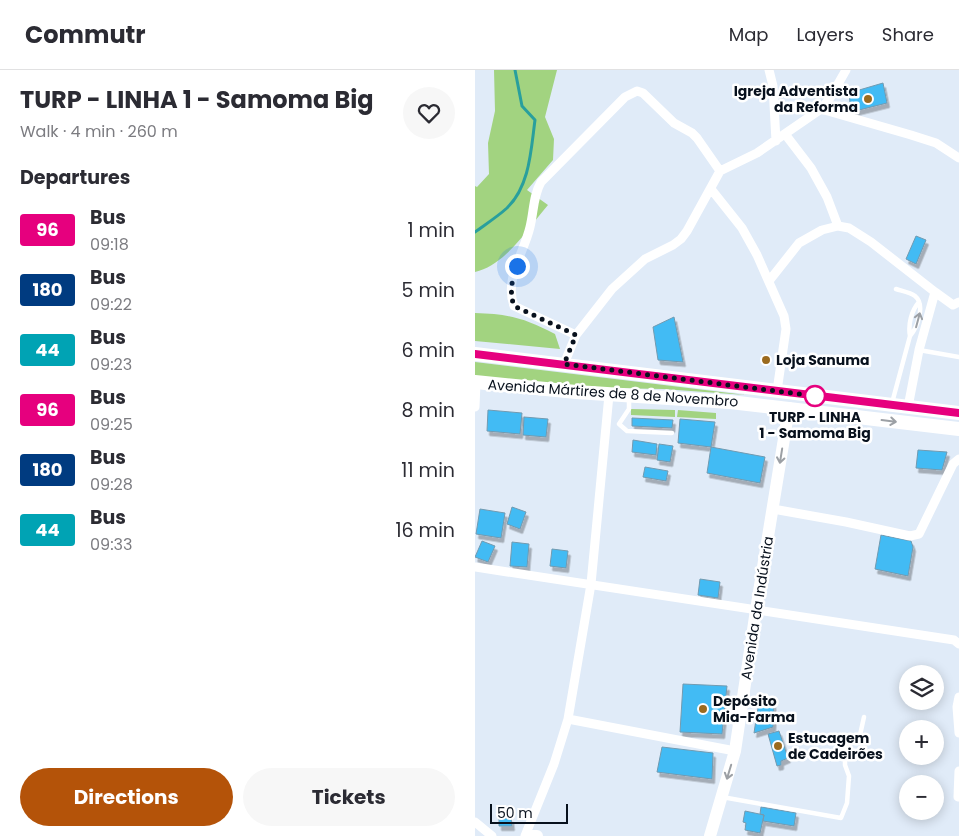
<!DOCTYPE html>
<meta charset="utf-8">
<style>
body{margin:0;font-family:Poppins,sans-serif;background:#f7f7f7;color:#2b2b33;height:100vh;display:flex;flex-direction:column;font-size:19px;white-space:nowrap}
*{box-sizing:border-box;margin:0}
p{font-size:16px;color:#7c7c81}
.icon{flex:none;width:28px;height:28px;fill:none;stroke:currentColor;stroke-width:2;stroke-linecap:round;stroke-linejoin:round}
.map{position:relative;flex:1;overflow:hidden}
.drawer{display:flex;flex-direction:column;background:#fff;width:475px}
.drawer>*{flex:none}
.badge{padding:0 10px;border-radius:4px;font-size:18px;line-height:32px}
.tools{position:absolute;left:424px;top:595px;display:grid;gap:10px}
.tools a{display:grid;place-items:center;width:45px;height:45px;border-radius:50%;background:#fff;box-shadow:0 2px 12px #0003;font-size:25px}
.scale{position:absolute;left:15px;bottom:12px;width:78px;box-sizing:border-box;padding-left:5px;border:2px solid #08111d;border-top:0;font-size:14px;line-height:18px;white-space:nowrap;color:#08111d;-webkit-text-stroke:4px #fff;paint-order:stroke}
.you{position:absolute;width:25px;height:25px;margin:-12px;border:4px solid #fff;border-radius:50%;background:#1a73e8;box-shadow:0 0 0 8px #1a73e833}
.map>.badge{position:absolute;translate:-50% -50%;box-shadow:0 0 0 2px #fff}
h2{padding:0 20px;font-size:19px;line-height:45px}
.round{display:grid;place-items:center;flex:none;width:52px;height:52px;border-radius:26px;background:#f7f7f7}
.overview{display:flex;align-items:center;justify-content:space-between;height:85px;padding:0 20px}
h1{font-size:24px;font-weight:700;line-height:38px}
.cta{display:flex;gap:10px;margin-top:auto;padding:10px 20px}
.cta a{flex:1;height:58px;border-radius:30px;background:#b45309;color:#fff;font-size:20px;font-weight:700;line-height:58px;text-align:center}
.cta a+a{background:#f7f7f7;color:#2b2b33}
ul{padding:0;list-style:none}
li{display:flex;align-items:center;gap:15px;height:60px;padding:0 20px}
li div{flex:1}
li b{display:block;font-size:19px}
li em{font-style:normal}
li .badge{min-width:55px;font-weight:700;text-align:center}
header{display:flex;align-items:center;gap:30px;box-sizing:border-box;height:70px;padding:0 25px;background:#fff;border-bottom:1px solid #e1e1e2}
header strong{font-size:24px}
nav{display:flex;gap:28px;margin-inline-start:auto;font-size:18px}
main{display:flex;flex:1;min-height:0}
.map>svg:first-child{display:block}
.green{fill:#a2d380}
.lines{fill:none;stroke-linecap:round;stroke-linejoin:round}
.stream{stroke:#299f9d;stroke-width:3}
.building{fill:#42bbf4;stroke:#729ab0;filter:url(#shadow)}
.lane{stroke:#fff;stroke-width:4.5}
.street{stroke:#fff;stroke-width:9}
.secondary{stroke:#fff;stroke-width:12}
.primary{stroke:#fff;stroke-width:14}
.oneway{stroke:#9ca0a5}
.line-casing{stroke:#fff;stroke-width:11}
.line{stroke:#e6007e;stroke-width:8}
.walk{stroke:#08111d;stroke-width:5;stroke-dasharray:0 9}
.poi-dot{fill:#9b6a1e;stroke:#fff;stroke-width:2}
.stop-dot{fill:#fff;stroke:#e6007e;stroke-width:2.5}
.labels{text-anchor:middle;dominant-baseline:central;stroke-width:5;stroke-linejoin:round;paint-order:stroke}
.poi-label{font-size:14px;font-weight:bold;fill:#08111d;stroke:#fff;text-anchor:start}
.street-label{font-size:14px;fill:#08111d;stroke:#fff}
.stop-label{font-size:14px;font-weight:bold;fill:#08111d;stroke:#fff}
</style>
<header>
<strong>Commutr</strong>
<nav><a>Map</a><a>Layers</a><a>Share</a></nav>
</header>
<main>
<section class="drawer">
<div class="overview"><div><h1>TURP - LINHA 1 - Samoma Big</h1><p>Walk · 4 min · 260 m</p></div><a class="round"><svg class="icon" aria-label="heart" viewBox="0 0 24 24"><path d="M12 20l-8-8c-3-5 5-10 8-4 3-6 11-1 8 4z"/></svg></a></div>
<h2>Departures</h2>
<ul>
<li><span class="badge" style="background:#e6007e;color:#fff">96</span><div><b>Bus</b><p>09:18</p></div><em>1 min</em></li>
<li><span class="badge" style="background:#003b80;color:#fff">180</span><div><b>Bus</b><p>09:22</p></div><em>5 min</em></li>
<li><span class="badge" style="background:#00a3b4;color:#fff">44</span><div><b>Bus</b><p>09:23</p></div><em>6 min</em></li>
<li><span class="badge" style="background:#e6007e;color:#fff">96</span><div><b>Bus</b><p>09:25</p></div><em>8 min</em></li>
<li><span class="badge" style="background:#003b80;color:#fff">180</span><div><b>Bus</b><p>09:28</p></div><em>11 min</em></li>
<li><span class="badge" style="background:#00a3b4;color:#fff">44</span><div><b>Bus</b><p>09:33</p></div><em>16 min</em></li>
</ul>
<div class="cta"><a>Directions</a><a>Tickets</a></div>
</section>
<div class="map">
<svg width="484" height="766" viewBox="0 0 484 766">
<defs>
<filter id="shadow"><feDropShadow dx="2.5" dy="4.5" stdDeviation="0" flood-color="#0004"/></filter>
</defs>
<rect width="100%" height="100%" fill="#e0ebf8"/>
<path class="green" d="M19 0H82L70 47 79 69 78 90 52 120 73 135C53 158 31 195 0 202V116L2 117 14 104 13 73 20 41Z
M0 243C34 244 49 248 80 264L85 279 0 271Z
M0 292 271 325 188 319 132 318 0 307Z
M156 339 200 340V347L156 345Z
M203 340 241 343V349L202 347Z"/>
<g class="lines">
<path class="stream" d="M0 162C11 154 22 147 32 138 55 116 56 79 60 50L47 36 40 0"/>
</g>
<path class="building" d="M408 13 412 33 376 42 374 23Z
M441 166 451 170 441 194 431 189Z
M199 247 208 292 183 290 178 257Z
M13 340 47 343 45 364 12 361Z
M49 347 73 349 71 367 48 365Z
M157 348 198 350 197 358 157 356Z
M205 349 240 352 236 377 203 373Z
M158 370 182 374 181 385 157 382Z
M184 374 198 376 195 392 182 390Z
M236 377 290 387 285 413 232 403Z
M443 380 472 382 467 400 441 398Z
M170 397 193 401 191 411 168 407Z
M37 437 51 442 45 459 32 454Z
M5 439 30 443 26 468 1 464Z
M406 465 436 471 438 477 433 506 400 499Z
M7 471 20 476 13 492 0 487Z
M37 472 54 474 52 497 35 496Z
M77 479 93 481 91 498 75 496Z
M225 509 245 512 243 528 223 525Z
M208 614 252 616 247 664 205 662Z
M298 633 299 642 282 643 284 634Z
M282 643H299L298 657 279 663Z
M304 661 313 688 306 691V695L302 696 293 664Z
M187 677 238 683 237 709 182 702Z
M286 737 321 743 319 756 288 751 289 745 285 744Z
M270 741 289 745 285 763 270 760 271 753 268 752Z
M24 748H36L37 756H24Z"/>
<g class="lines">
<path class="lane" d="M435 266C433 255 436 241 444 232
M444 280 484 287
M154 327V339L144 354 152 361 197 363
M417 333 435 266C442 258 451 235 440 226 435 222 427 221 421 219
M247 727 366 748 372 733 374 706 370 695V672L375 668 385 665 389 647"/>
<path class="street" d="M294 0 298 16 301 71
M346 39 436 65 461 73 484 88
M310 64 336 98 352 127 363 156
M236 119 267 158 282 185 309 246 311 259 302 321
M294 211 324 173 347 160 363 156 374 158 396 172 460 222
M101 265 39 236C29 209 49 183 55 157 59 141 58 126 66 112L150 27 162 21 168 23 199 53 217 63 222 68 245 101
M89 294 101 265 137 219 170 189 198 175 206 169 212 161 245 101 282 83 346 39 355 28 371 0
M0 337 1 312
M433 337 444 280 460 222 478 235 484 232
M298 439 371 452 435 466 444 464 478 394 484 389
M0 497 479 570 484 574
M484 627 482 637 484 663
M93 649 260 681
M483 727 484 701
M0 752 17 766
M50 766 79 694 93 649 116 514 134 325"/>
<path class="secondary" d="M53 766H62
M235 766 260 681 281 540 314 338"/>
<path class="primary" d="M0 284 484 343
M0 312 101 322 255 332 484 359"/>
</g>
<defs><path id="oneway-shaft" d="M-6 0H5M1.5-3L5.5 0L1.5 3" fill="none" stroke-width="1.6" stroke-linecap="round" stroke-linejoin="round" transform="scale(1.25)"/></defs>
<g class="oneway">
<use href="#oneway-shaft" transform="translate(443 250) rotate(-75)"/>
<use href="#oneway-shaft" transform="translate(414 351) rotate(7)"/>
<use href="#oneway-shaft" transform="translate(306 386) rotate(99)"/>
<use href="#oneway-shaft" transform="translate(254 702) rotate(107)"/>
</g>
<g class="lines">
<g class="line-casing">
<path id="line" d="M0 284 484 343"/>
</g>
<use href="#line" class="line"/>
<path class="walk" d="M42 196C37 210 34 221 39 236L101 265 89 294 340 326"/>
</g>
<g class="poi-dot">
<circle cx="393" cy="29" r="5"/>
<circle cx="291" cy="290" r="5"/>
<circle cx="228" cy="639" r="5"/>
<circle cx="303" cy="676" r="5"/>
</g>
<circle class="stop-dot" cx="340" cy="326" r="10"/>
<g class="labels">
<g class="poi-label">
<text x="383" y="21" text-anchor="end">Igreja Adventista<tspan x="383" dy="16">da Reforma</tspan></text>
<text x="301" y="290">Loja Sanuma</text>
<text x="238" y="631">Depósito<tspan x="238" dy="16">Mia-Farma</tspan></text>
<text x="313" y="668">Estucagem<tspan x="313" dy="16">de Cadeirões</tspan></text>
</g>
<g class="street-label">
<text transform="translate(138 323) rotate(4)">Avenida Mártires de 8 de Novembro</text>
<text transform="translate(282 538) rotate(-81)">Avenida da Indústria</text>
</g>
<g class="stop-label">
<text x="340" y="347">TURP - LINHA<tspan x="340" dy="16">1 - Samoma Big</tspan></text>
</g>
</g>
</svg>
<div class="tools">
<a><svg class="icon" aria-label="layers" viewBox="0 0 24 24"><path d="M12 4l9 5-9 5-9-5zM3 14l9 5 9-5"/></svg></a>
<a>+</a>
<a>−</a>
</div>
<div class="scale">50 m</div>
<div class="you" style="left:42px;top:196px"></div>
</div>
</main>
